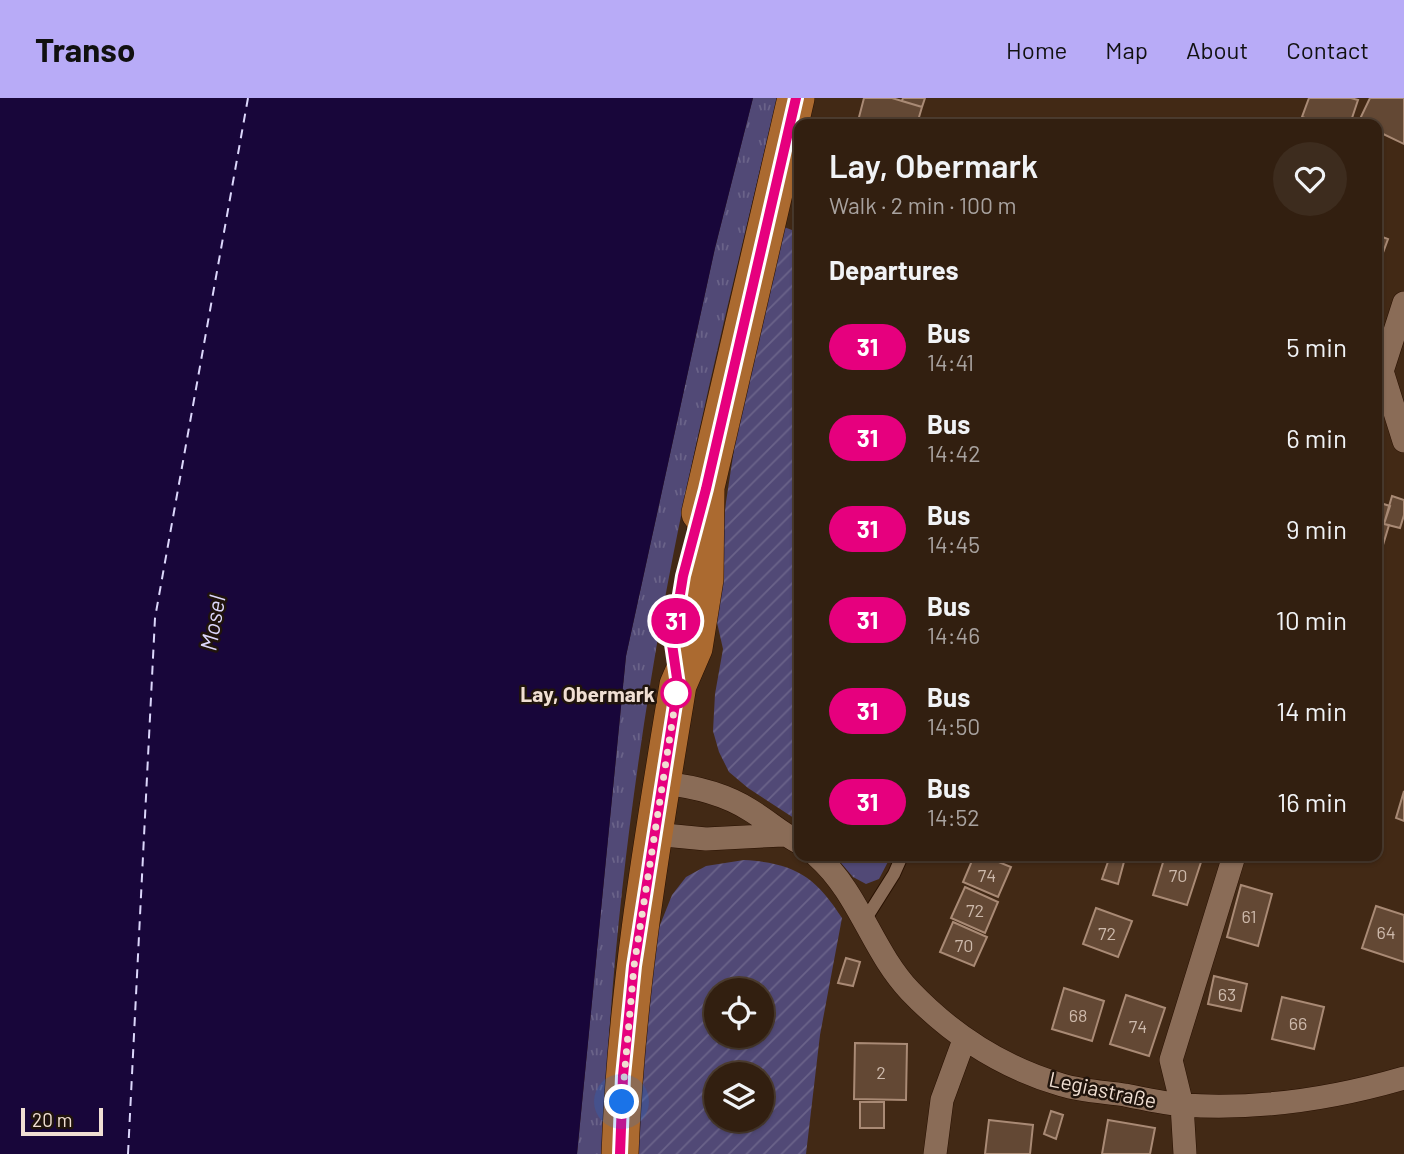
<!DOCTYPE html>
<meta charset="utf-8">
<style>
body{margin:0;font-family:Barlow,sans-serif;background:#3d2c1e;color:#f1f3f6;height:100vh;display:flex;flex-direction:column;font-size:26px;white-space:nowrap}
*{box-sizing:border-box;margin:0}
p{font-size:23px;color:#a8a29f}
.icon{flex:none;width:38px;height:38px;fill:none;stroke:currentColor;stroke-width:2;stroke-linecap:round;stroke-linejoin:round}
.map{position:relative;flex:1;overflow:hidden}
.details{position:absolute;left:794px;top:21px;width:588px;height:742px;display:flex;flex-direction:column;background:#321f10;border-radius:14px;box-shadow:0 2px 5px #0004,0 0 0 2px #4d3d30}
.details>*{flex:none}
.badge{padding:0 14px;border-radius:23px;font-size:24px;line-height:46px}
.tools{position:absolute;left:704px;top:880px;display:grid;gap:14px}
.tools a{display:grid;place-items:center;width:70px;height:70px;border-radius:50%;background:#321f10;box-shadow:0 2px 5px #0004,0 0 0 2px #4d3d30;font-size:35px}
.scale{position:absolute;left:21px;bottom:18px;width:82px;box-sizing:border-box;padding-left:7px;border:4px solid #f0dfd3;border-top:0;font-size:19px;line-height:24px;white-space:nowrap;color:#f0dfd3;-webkit-text-stroke:5px #20140c;paint-order:stroke}
.you{position:absolute;width:35px;height:35px;margin:-18px;border:5px solid #fff;border-radius:50%;background:#1a73e8;box-shadow:0 0 0 10px #1a73e833}
.map>.badge{position:absolute;translate:-50% -50%;box-shadow:0 0 0 4px #fff}
h2{padding:0 35px;font-size:26px;line-height:63px}
.round{display:grid;place-items:center;flex:none;width:74px;height:74px;border-radius:37px;background:#3d2c1e}
.summary{display:flex;align-items:center;justify-content:space-between;height:119px;padding:0 35px}
h1{font-size:33px;font-weight:600;line-height:52px}
ul{padding:0;list-style:none}
li{display:flex;align-items:center;gap:21px;height:91px;padding:0 35px}
li div{flex:1}
li b{display:block;font-size:26px}
li em{font-style:normal}
li .badge{min-width:77px;font-weight:700;text-align:center}
header{display:flex;align-items:center;gap:42px;box-sizing:border-box;height:98px;padding:0 35px;background:#b8abf7;color:#111}
header strong{font-size:33px}
nav{display:flex;gap:38px;margin-inline-start:auto;font-size:24px}
.map>svg:first-child{display:block}
.grass{fill:url(#grass-tufts)}
.garden{fill:url(#garden-furrows);fill-rule:evenodd}
.water{fill:#18063a}
.lines{fill:none;stroke-linecap:round;stroke-linejoin:round}
.ferry{stroke:#dcd7fb;stroke-width:2;stroke-dasharray:9 7;stroke-linecap:butt}
.building{fill:#634834;stroke:#a98a75;stroke-width:2}
.lane-casing{stroke:#281000;stroke-width:14}
.street-casing{stroke:#281000;stroke-width:24}
.primary-casing{stroke:#281000;stroke-width:38}
.lane{stroke:#8a6c57;stroke-width:12}
.street{stroke:#8a6c57;stroke-width:23}
.primary{stroke:#ab6a30;stroke-width:37}
.line-casing{stroke:#fff;stroke-width:16}
.line{stroke:#e6007e;stroke-width:10}
.walk{stroke:#f0dfd3;stroke-width:7;stroke-dasharray:0 12.6}
.stop-dot{fill:#fff;stroke:#e6007e;stroke-width:3.5}
.labels{text-anchor:middle;dominant-baseline:central;stroke-width:5;stroke-linejoin:round;paint-order:stroke}
.number-label{font-size:18px;fill:#cdb9ab}
.stop-label{font-size:21px;font-weight:bold;fill:#f0dfd3;stroke:#20140c;text-anchor:end}
.street-label{font-size:21px;fill:#f0dfd3;stroke:#20140c}
.water-label{font-size:23px;font-style:italic;fill:#dcd7fb;stroke:#20140c}
</style>
<header>
<strong>Transo</strong>
<nav><a>Home</a><a>Map</a><a>About</a><a>Contact</a></nav>
</header>
<div class="map">
<svg width="1404" height="1056" viewBox="0 0 1404 1056">
<defs>
<pattern id="grass-tufts" width="24" height="20" patternUnits="userSpaceOnUse" patternTransform="scale(1.75)"><rect width="24" height="20" fill="#514976"/><path d="M3 7l-1-3M5 7V3M7 7l1-3M15 17l-1-3M17 17v-4M19 17l1-3" fill="none" stroke="#6a6389"/></pattern>
<pattern id="garden-furrows" width="10" height="10" patternUnits="userSpaceOnUse" patternTransform="scale(1.75)"><rect width="10" height="10" fill="#514976"/><path d="M-1 1l2-2M0 10L10 0M9 11l2-2" fill="none" stroke="#6a6389"/></pattern>
</defs>
<rect width="100%" height="100%" fill="#422915"/>
<path class="grass" d="M753 0H777C738 166 696 332 665 500 632 683 609 870 603 1056H577L626 558 715 150Z
M835 758H891L879 781 866 786 853 779Z"/>
<path class="garden" d="M784 129 800 135V724L748 690 729 674 719 654 713 633 715 596 723 551 716 520V493L726 404 741 305Z
M744 762C794 765 815 778 842 820L820 937 806 1056H638L643 944 658 832 672 797 686 779 706 768ZM716 892H761V938H716ZM716 976H761V1022H716Z"/>
<path class="water" d="M0 0H753L715 150 626 558 577 1056H0Z"/>
<g class="lines">
<path class="ferry" d="M128 1056 155 520 248 0"/>
</g>
<path class="building" d="M864 0H892L922 9 917 26H867L858 23Z
M903 0H925L922 9 902 3Z
M1309 0H1351L1358 2 1350 26H1323L1302 19Z
M1370 0H1404V46L1377 33V26L1358 25Z
M1377 137 1388 141 1377 171Z
M1392 398 1404 402V417L1400 430 1384 426Z
M1377 404 1390 408 1384 426 1389 427 1377 467Z
M1404 693V723L1396 720Z
M974 758H984L1011 769 998 799 963 784Z
M1110 758 1125 760 1118 786 1102 781Z
M1165 758H1203L1187 807 1153 797Z
M1241 787 1272 796 1258 848 1227 839Z
M965 789 998 804 985 835 951 820Z
M1376 808 1404 817V864L1362 850Z
M1096 810 1132 823 1118 859 1083 846Z
M953 824 987 839 974 868 940 854Z
M846 860 860 864 853 888 838 885Z
M1214 878 1247 886 1241 913 1208 906Z
M1064 890 1104 903 1092 943 1052 931Z
M1126 897 1165 910 1149 958 1110 946Z
M1282 899 1324 909 1314 951 1272 941Z
M855 945 907 946 906 1002 854 1001Z
M860 1004H884V1030H860Z
M1051 1013 1063 1017 1056 1041 1044 1036Z
M989 1022 1033 1027 1030 1056H985Z
M1108 1022 1155 1030 1150 1056H1102Z"/>
<g class="lines">
<g class="lane-casing">
<path id="lane" d="M865 822 894 776 902 758"/>
</g>
<g class="street-casing">
<path id="street" d="M1382 273 1404 343
M1377 289 1404 205
M662 685C691 688 725 696 750 712 768 723 782 736 800 745
M654 736 706 741 783 737
M817 758C859 795 872 853 910 893 952 937 1004 970 1062 987 1082 993 1105 994 1125 997 1144 1001 1164 1005 1183 1007 1258 1012 1332 1001 1404 980
M935 1056 942 1002 964 942
M1185 1056 1182 1007 1171 962 1234 758"/>
</g>
<g class="primary-casing">
<path id="primary" d="M700 415 796 0
M620 1056C626 896 652 744 678 587L694 550 705 481 706 392"/>
</g>
<use href="#lane" class="lane"/>
<use href="#street" class="street"/>
<use href="#primary" class="primary"/>
</g>
<g class="lines">
<g class="line-casing">
<path id="line" d="M620 1056 623 978 634 868 678 587 672 546 683 478 706 391 796 0"/>
</g>
<use href="#line" class="line"/>
<path class="walk" d="M622 1004 634 868 678 587 676 595"/>
</g>
<circle class="stop-dot" cx="676" cy="595" r="14"/>
<g class="labels">
<g class="number-label">
<text x="987" y="777">74</text>
<text x="1178" y="777">70</text>
<text x="975" y="812">72</text>
<text x="1249" y="818">61</text>
<text x="1386" y="834">64</text>
<text x="1107" y="835">72</text>
<text x="964" y="847">70</text>
<text x="1227" y="896">63</text>
<text x="1078" y="917">68</text>
<text x="1298" y="925">66</text>
<text x="1138" y="928">74</text>
<text x="881" y="974">2</text>
</g>
<g class="stop-label">
<text x="655" y="595">Lay, Obermark</text>
</g>
<g class="street-label">
<text transform="translate(1103 991) rotate(12)">Legiastraße</text>
</g>
<g class="water-label">
<text transform="translate(212 525) rotate(-80)">Mosel</text>
</g>
</g>
</svg>
<div class="tools">
<a><svg class="icon" aria-label="locate" viewBox="0 0 24 24"><circle cx="12" cy="12" r="6"/><path d="M12 2v4M12 18v4M2 12h4M18 12h4"/></svg></a>
<a><svg class="icon" aria-label="layers" viewBox="0 0 24 24"><path d="M12 4l9 5-9 5-9-5zM3 14l9 5 9-5"/></svg></a>
</div>
<div class="scale">20 m</div>
<div class="you" style="left:622px;top:1004px"></div>
<b class="badge" style="left:676px;top:523px;background:#e6007e;color:#fff">31</b>
<section class="details">
<div class="summary"><div><h1>Lay, Obermark</h1><p>Walk · 2 min · 100 m</p></div><a class="round"><svg class="icon" aria-label="heart" viewBox="0 0 24 24"><path d="M12 20l-8-8c-3-5 5-10 8-4 3-6 11-1 8 4z"/></svg></a></div>
<h2>Departures</h2>
<ul>
<li><span class="badge" style="background:#e6007e;color:#fff">31</span><div><b>Bus</b><p>14:41</p></div><em>5 min</em></li>
<li><span class="badge" style="background:#e6007e;color:#fff">31</span><div><b>Bus</b><p>14:42</p></div><em>6 min</em></li>
<li><span class="badge" style="background:#e6007e;color:#fff">31</span><div><b>Bus</b><p>14:45</p></div><em>9 min</em></li>
<li><span class="badge" style="background:#e6007e;color:#fff">31</span><div><b>Bus</b><p>14:46</p></div><em>10 min</em></li>
<li><span class="badge" style="background:#e6007e;color:#fff">31</span><div><b>Bus</b><p>14:50</p></div><em>14 min</em></li>
<li><span class="badge" style="background:#e6007e;color:#fff">31</span><div><b>Bus</b><p>14:52</p></div><em>16 min</em></li>
</ul>
</section>
</div>
